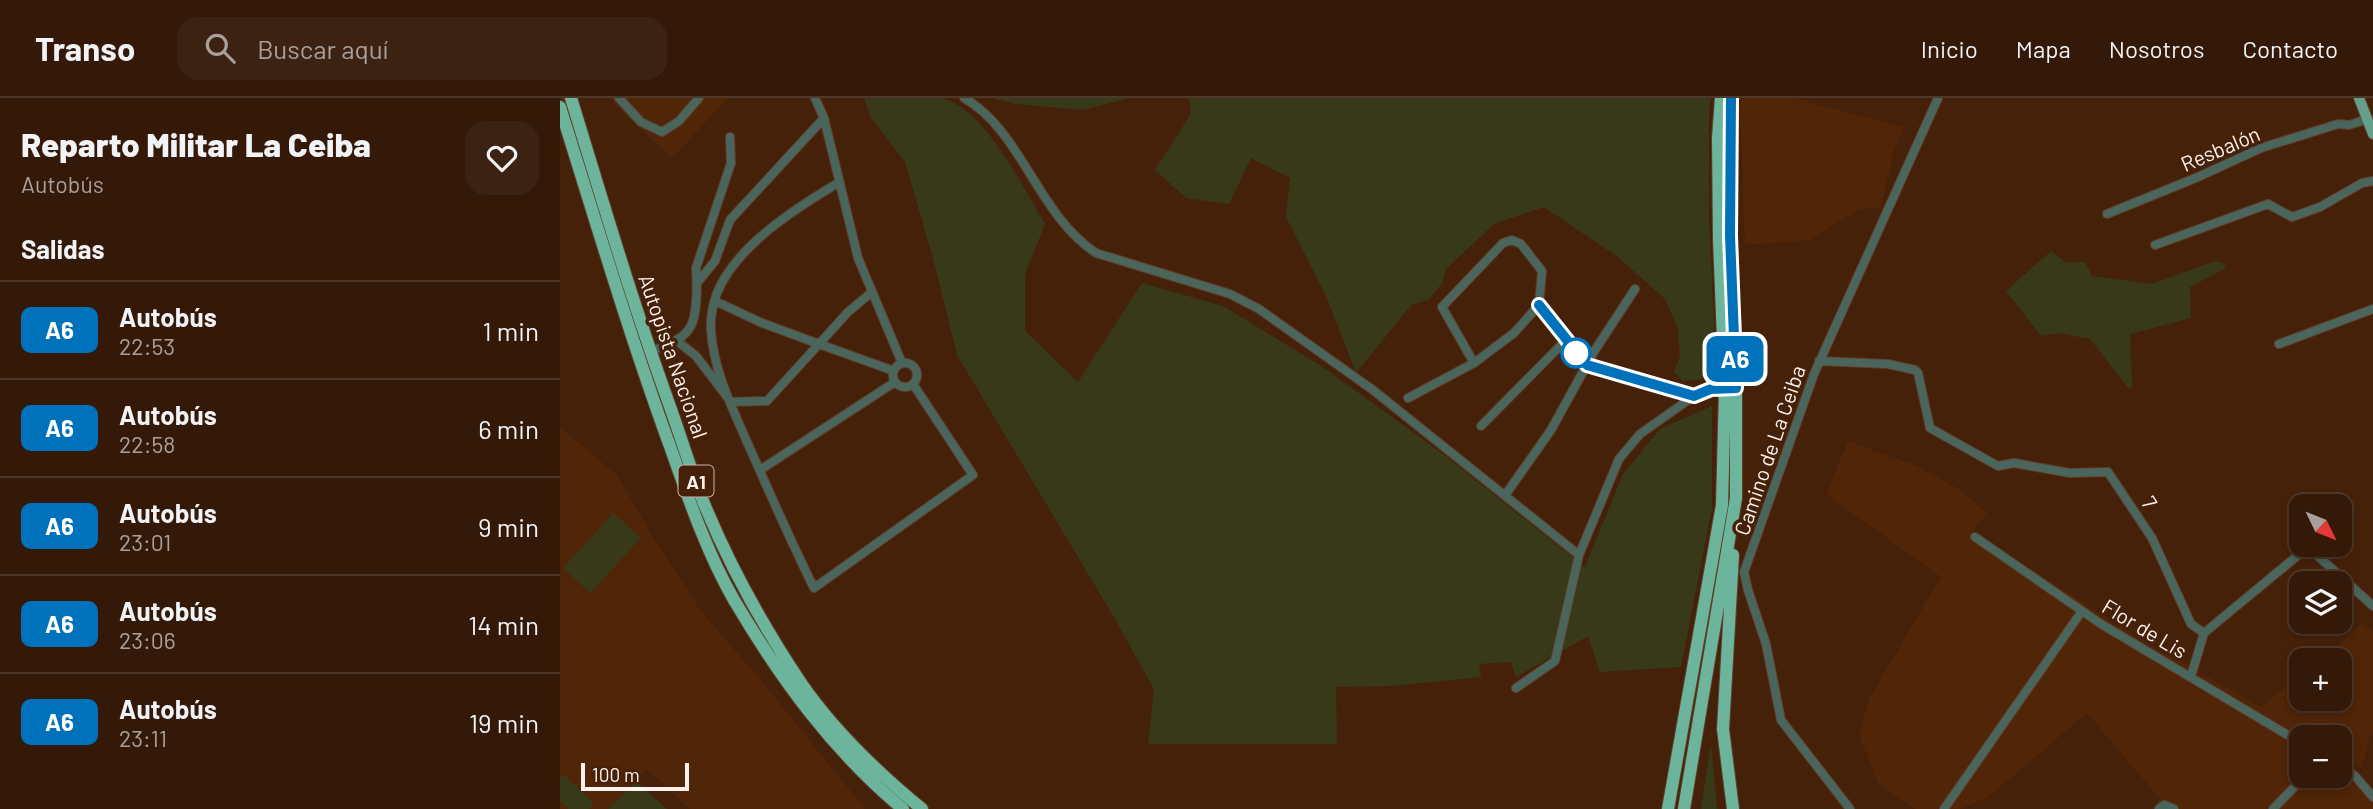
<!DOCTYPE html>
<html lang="es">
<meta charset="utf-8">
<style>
body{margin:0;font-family:Barlow,sans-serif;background:#3c2212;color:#f1f3f6;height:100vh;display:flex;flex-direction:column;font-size:26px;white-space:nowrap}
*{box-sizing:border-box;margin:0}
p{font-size:23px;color:#a9a09c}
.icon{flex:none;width:38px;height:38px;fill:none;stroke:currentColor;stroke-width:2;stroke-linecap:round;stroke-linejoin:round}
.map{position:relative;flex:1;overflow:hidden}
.drawer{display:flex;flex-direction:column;background:#341908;width:560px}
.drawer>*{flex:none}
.badge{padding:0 14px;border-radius:10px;font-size:24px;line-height:46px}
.needle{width:46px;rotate:133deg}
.buttons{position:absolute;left:1729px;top:396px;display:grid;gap:14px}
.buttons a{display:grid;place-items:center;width:63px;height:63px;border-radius:14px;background:#341908;box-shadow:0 4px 10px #0003,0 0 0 2px #4e3829;font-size:35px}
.scale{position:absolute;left:21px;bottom:18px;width:108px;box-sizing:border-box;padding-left:7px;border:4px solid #fcf2ed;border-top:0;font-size:19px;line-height:24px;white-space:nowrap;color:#fcf2ed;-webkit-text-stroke:5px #46210a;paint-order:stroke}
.map>.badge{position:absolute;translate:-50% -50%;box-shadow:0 0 0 4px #fff}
h2{padding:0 21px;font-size:26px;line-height:63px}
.round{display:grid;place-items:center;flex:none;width:74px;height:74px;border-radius:21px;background:#3c2212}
.summary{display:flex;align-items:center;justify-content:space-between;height:119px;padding:0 21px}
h1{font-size:33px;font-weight:800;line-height:52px}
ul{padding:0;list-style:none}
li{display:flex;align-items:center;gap:21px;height:98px;padding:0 21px;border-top:2px solid #4e3829}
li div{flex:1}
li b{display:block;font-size:26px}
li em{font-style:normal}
li .badge{min-width:77px;font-weight:700;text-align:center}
header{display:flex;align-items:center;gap:42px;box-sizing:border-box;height:98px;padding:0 35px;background:#341908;border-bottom:2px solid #4e3829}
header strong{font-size:33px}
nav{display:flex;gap:38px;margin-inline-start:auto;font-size:24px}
.search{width:490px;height:63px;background:#3c2212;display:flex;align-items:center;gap:18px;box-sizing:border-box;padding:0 24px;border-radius:21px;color:#a9a09c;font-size:26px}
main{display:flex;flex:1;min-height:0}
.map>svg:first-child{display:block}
.built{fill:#502508}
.green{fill:#383919}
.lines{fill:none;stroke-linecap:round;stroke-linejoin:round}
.minor-casing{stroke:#5f3e2a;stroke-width:10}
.major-casing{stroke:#5f3e2a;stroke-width:12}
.highway-casing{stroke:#5f3e2a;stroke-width:14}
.minor{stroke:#4a665c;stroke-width:8}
.major{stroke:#639f8a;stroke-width:10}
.highway{stroke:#6cb59c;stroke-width:12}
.line-casing{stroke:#fff;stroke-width:16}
.line{stroke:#0072bc;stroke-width:10}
.stop-dot{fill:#fff;stroke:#0072bc;stroke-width:3.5}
.labels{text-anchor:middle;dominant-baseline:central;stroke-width:7;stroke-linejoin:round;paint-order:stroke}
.shield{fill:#46210a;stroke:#c5b3a9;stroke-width:2}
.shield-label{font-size:19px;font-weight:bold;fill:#fcf2ed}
.street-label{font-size:21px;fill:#fcf2ed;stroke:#46210a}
</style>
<header>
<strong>Transo</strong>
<div class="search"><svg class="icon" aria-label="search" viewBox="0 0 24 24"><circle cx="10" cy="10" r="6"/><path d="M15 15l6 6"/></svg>Buscar aquí</div>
<nav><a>Inicio</a><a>Mapa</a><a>Nosotros</a><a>Contacto</a></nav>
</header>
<main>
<section class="drawer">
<div class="summary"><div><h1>Reparto Militar La Ceiba</h1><p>Autobús</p></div><a class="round"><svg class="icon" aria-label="heart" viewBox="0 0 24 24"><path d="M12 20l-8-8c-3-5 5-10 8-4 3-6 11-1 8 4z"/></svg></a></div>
<h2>Salidas</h2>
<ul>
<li><span class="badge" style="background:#0072bc;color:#fff">A6</span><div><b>Autobús</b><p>22:53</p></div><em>1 min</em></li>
<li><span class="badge" style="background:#0072bc;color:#fff">A6</span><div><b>Autobús</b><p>22:58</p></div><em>6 min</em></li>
<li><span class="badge" style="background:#0072bc;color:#fff">A6</span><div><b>Autobús</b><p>23:01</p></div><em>9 min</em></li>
<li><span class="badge" style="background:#0072bc;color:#fff">A6</span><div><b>Autobús</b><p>23:06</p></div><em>14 min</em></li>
<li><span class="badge" style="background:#0072bc;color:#fff">A6</span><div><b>Autobús</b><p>23:11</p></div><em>19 min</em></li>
</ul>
</section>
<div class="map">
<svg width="1813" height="711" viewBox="0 0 1813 711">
<rect width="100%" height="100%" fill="#46210a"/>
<path class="built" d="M51 0H168L112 60 56 8Z
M1179 0H1234L1344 29 1334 53 1321 109 1298 112 1250 142 1185 147Z
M0 329 57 377 92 437 140 512 210 593 305 711H130L87 671 48 711H0Z
M1288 343 1357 368 1399 391 1427 415 1412 434 1581 541 1701 609 1741 576V600H1780V562H1759L1802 526 1813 534V634L1801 670 1780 659V639H1741V677H1780V665L1813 704V711H1591L1601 702 1527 615 1427 700 1399 711H1355L1318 685 1299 636 1310 599 1381 479 1266 396Z"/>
<path class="green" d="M304 0C328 0 355 0 380 0 422 6 465 92 485 126L465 176V233L518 284 582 185 663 208 763 269 883 356 1025 469 1063 376 1100 331 1152 308V410L1121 569 1040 574 1028 538 956 579 951 564 919 566 921 579 831 588 776 589 777 646H588L594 591 551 514 397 257 373 160 345 64 311 20Z
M432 0H569L523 12 455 6Z
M629 0H1151L1149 15V117L1156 268 1145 281 1123 283 1114 274 1120 258 1118 231 1105 201 1058 159 984 109 934 126 886 171 882 185 869 202 852 206 796 275 767 200 726 119 730 80 691 60 669 106 626 100 595 72 631 16Z
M1491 153 1507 165 1525 164 1532 178 1592 186 1655 163 1664 165 1666 170 1630 189 1631 220 1570 236 1572 288 1569 291 1530 241 1498 235 1481 238 1446 193Z
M53 415 81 440 30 495 3 470Z
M1151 645 1157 711H1141Z
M3 676 34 705 29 711H9L0 703V679Z
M76 683 107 711H48Z"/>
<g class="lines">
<g class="minor-casing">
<path id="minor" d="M59 0 81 24 102 34 119 23 139 0
M255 0 264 20 298 160 342 265
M404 0C462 33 477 116 536 155L670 196 699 211 813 292 1019 457
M278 85C236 110 176 148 157 195 153 205 150 221 151 232 153 271 172 309 187 344 209 393 230 442 254 490L413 377 353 286
M1547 116 1638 79 1701 50 1778 26 1789 27 1808 21
M1595 147 1708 106 1732 119 1760 109 1802 85 1813 83
M137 185 155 163 170 122 264 20
M312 194 288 214 259 246 334 273
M979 207 1027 267 1134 298
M116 242 136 258 171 304 207 303 259 246 202 225 155 203
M1719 246 1813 211
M90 253C103 249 121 243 129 231 138 219 137 185 136 170L171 65 170 39
M1259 263 1328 266 1355 272 1358 275 1370 330 1438 368 1454 365 1510 375 1548 374 1592 440 1631 526 1644 535
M333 277a12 12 0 1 1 24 0a12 12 0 1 1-24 0Z
M848 300 914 265 954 235 979 207 982 173 961 146 952 142 943 145 882 209 914 265
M921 328 1006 242
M200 372 335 284
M946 396 991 332 1035 252 1075 191
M1415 439 1541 526 1741 645
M1631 578 1644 535 1748 449 1813 508
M956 590 995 563 1019 457 1059 361 1080 336 1134 298 1151 291H1167
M1780 668 1795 678 1813 699
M1290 711 1221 622 1206 546 1188 492 1184 474 1254 276 1378 0
M1384 711 1522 513
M1599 711 1604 707 1614 711
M1713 711 1746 677"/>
</g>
<g class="major-casing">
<path id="major" d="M1799 0 1813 36"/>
</g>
<g class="highway-casing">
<path id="highway" d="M11 0C42 101 72 203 108 303 120 336 130 370 143 403 169 467 203 528 241 585 274 633 317 674 362 711
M0 9C36 124 70 239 111 351 129 402 147 455 174 502 220 580 273 653 343 711
M1173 457 1163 631 1173 711
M1108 711 1162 407 1165 291 1159 141 1158 40 1161 0
M1124 711 1176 400V290L1170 138 1171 0"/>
</g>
<use href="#minor" class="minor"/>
<use href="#major" class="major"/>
<use href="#highway" class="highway"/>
</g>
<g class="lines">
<g class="line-casing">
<path id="line" d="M979 207 1027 267 1134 298 1151 291 1176 290 1170 138 1171 0"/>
</g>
<use href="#line" class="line"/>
</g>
<circle class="stop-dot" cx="1016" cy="255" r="14"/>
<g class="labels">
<rect class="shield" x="118.5" y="367.5" width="35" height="31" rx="5"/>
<g class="shield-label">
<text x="136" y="383">A1</text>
</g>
<g class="street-label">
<text transform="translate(1660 50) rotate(-23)">Resbalón</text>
<text transform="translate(114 258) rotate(71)">Autopista Nacional</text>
<text transform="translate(1209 352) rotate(-71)">Camino de La Ceiba</text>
<text transform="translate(1590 404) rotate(57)">7</text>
<text transform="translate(1585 530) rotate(31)">Flor de Lis</text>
</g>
</g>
</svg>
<div class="buttons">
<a><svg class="needle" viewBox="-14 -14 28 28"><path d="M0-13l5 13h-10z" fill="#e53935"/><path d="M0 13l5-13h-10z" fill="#a9a09c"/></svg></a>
<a><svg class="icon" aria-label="layers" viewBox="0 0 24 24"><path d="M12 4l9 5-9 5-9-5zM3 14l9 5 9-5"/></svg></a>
<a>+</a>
<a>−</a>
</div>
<div class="scale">100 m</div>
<b class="badge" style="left:1175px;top:261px;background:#0072bc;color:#fff">A6</b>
</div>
</main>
